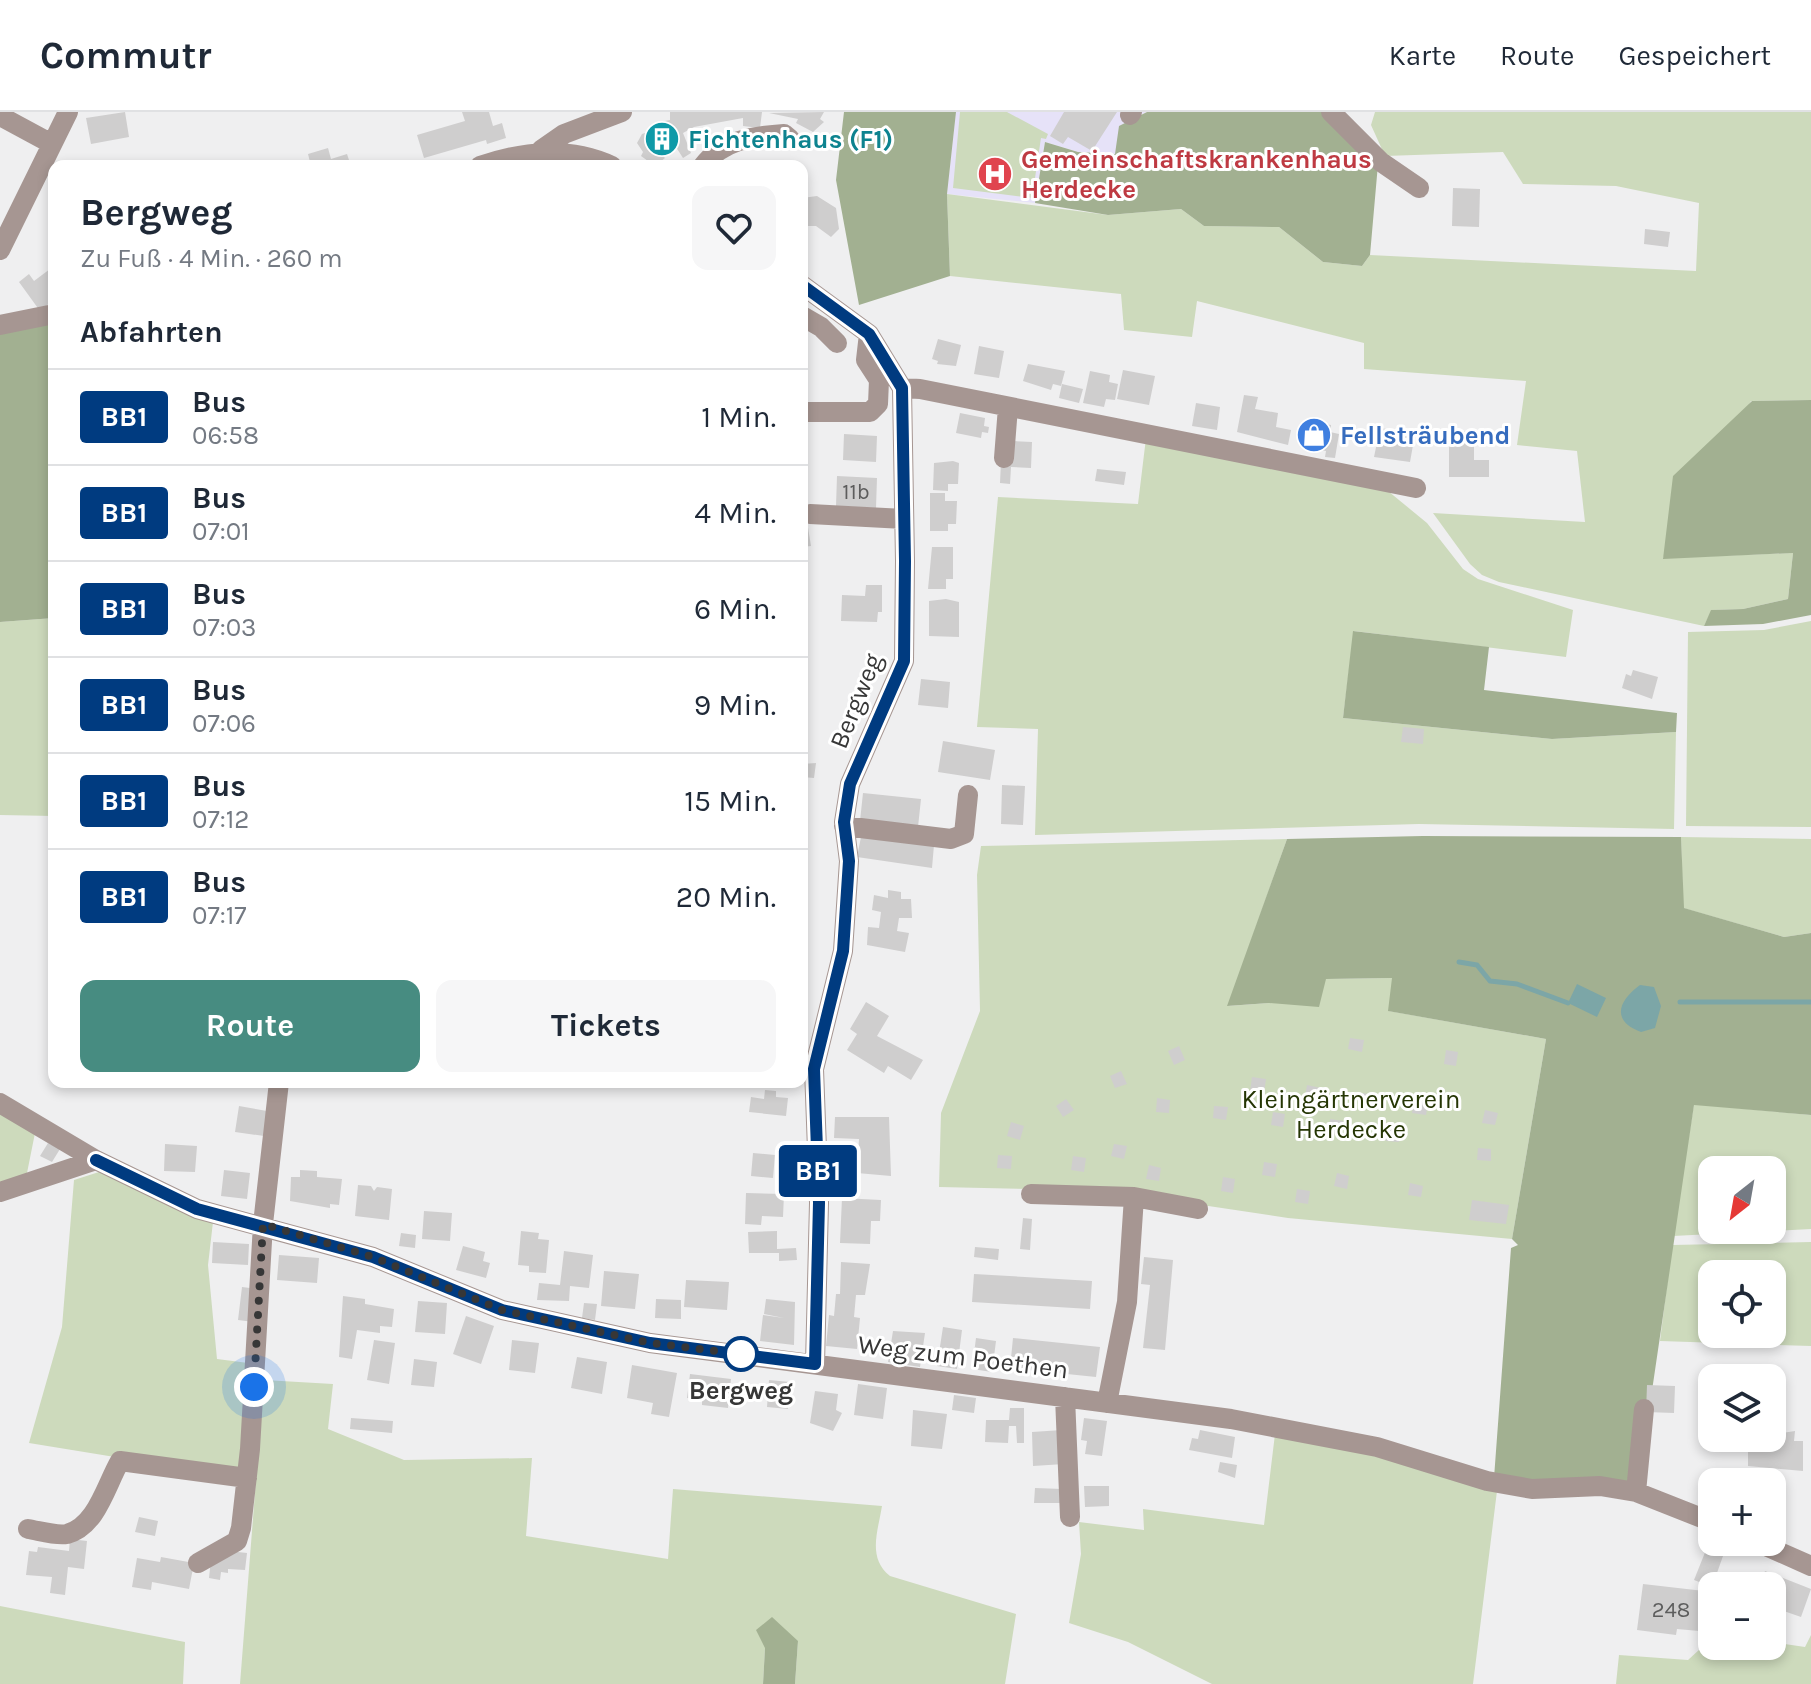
<!DOCTYPE html>
<html lang="de">
<meta charset="utf-8">
<style>
body{margin:0;font-family:Karla,sans-serif;background:#f6f6f7;color:#1f2937;height:100vh;display:flex;flex-direction:column;font-size:30px;white-space:nowrap}
*{box-sizing:border-box;margin:0}
p{font-size:26px;color:#747a83}
.icon{flex:none;width:44px;height:44px;fill:none;stroke:currentColor;stroke-width:2;stroke-linecap:round;stroke-linejoin:round}
.map{position:relative;flex:1;overflow:hidden}
.side{position:absolute;left:48px;top:48px;width:760px;height:928px;display:flex;flex-direction:column;background:#fff;border-radius:16px;box-shadow:0 4px 12px #0003}
.side>*{flex:none}
.badge{padding:0 16px;border-radius:6px;font-size:28px;line-height:52px}
.needle{width:52px;rotate:211deg}
.controls{position:absolute;left:1698px;top:1044px;display:grid;gap:16px}
.controls a{display:grid;place-items:center;width:88px;height:88px;border-radius:16px;background:#fff;box-shadow:0 4px 12px #0003;font-size:40px}
.you{position:absolute;width:40px;height:40px;margin:-20px;border:6px solid #fff;border-radius:50%;background:#1a73e8;box-shadow:0 0 0 12px #1a73e833}
.map>.badge{position:absolute;translate:-50% -50%;box-shadow:0 0 0 4px #fff}
h2{padding:0 32px;font-size:30px;line-height:72px}
.round{display:grid;place-items:center;flex:none;width:84px;height:84px;border-radius:16px;background:#f6f6f7}
.head{display:flex;align-items:center;justify-content:space-between;height:136px;padding:0 32px}
h1{font-size:38px;font-weight:700;line-height:60px}
.action{display:flex;gap:16px;margin-top:auto;padding:16px 32px}
.action a{flex:1;height:92px;border-radius:16px;background:#478c81;color:#fff;font-size:32px;font-weight:700;line-height:92px;text-align:center}
.action a+a{background:#f6f6f7;color:#1f2937}
ul{padding:0;list-style:none}
li{display:flex;align-items:center;gap:24px;height:96px;padding:0 32px;border-top:2px solid #e0e1e3}
li div{flex:1}
li b{display:block;font-size:30px}
li em{font-style:normal}
li .badge{min-width:88px;font-weight:700;text-align:center}
header{display:flex;align-items:center;gap:48px;box-sizing:border-box;height:112px;padding:0 40px;background:#fff;border-bottom:2px solid #e0e1e3}
header strong{font-size:38px}
nav{display:flex;gap:44px;margin-inline-start:auto;font-size:28px}
.map>svg:first-child{display:block}
.medical{fill:#e6e2f8}
.green{fill:#cddabc;fill-rule:evenodd}
.forest{fill:#a2b091}
.water{fill:#7ca6a7}
.lines{fill:none;stroke-linecap:round;stroke-linejoin:round}
.stream{stroke:#7ca6a7;stroke-width:5}
.building{fill:#cfcece}
.minor{stroke:#a69692;stroke-width:20}
.line-casing{stroke:#fff;stroke-width:18}
.line{stroke:#003b80;stroke-width:12}
.walk{stroke:#373737;stroke-width:8;stroke-dasharray:0 14.4}
.stop-dot{fill:#fff;stroke:#003b80;stroke-width:4}
.labels{text-anchor:middle;dominant-baseline:central;stroke-width:6;stroke-linejoin:round;paint-order:stroke}
.number-label{font-size:22px;fill:#5d5d5d}
.culture-label{font-size:26px;font-weight:bold;fill:#0d838f;stroke:#fff;text-anchor:start}
.health-label{font-size:26px;font-weight:bold;fill:#be3a42;stroke:#fff;text-anchor:start}
.shop-label{font-size:26px;font-weight:bold;fill:#366cbe;stroke:#fff;text-anchor:start}
.street-label{font-size:26px;fill:#373737;stroke:#fff}
.park-label{font-size:26px;fill:#253604;stroke:#fff}
.stop-label{font-size:26px;font-weight:bold;fill:#373737;stroke:#fff}
</style>
<header>
<strong>Commutr</strong>
<nav><a>Karte</a><a>Route</a><a>Gespeichert</a></nav>
</header>
<div class="map">
<svg width="1811" height="1572" viewBox="0 0 1811 1572">
<rect width="100%" height="100%" fill="#efeff0"/>
<path class="medical" d="M956 0H1147L1137 4 1115 42 1078 40 1045 30 1035 91 947 82Z"/>
<path class="green" d="M960 0H1007L1048 22 1046 27 1041 26 1032 86 953 76Z
M1375 0H1811V288L1751 289 1663 446 1793 441 1788 487 1743 497 1712 498 1704 514 1499 470 1482 463 1470 452 1433 401 1585 410 1577 339 1517 333 1526 269 1364 257V231L1197 189 1192 225 1124 218 1121 182 950 164 947 82 1108 103 1181 97 1204 114 1279 115 1323 150 1362 154 1370 143 1696 159 1699 91 1616 74 1523 72 1503 40 1385 44 1371 13Z
M1146 326 1388 379 1427 411 1463 457 1478 467 1573 498 1566 545 1354 519 1343 606 1552 627 1676 620 1674 717 1419 712 1035 723 1038 617 977 615 998 385 1138 392Z
M54 506V704L0 703V510Z
M1811 509V715L1686 714 1688 520 1764 518Z
M1681 725 1811 727V821L1784 825 1683 796Z
M1287 727 1228 894 1269 891 1326 867 1393 866 1389 899 1546 927 1512 1127 1288 1106 1175 1089 1032 1077 939 1075 941 1001 980 899 977 763 981 734Z
M1694 992 1811 1003V1117L1673 1124ZM1712 1058H1772V1118H1712Z
M0 1000 35 1021 26 1066 0 1074Z
M99 1060 213 1110 208 1153 217 1247 257 1252 264 1268 333 1272 328 1317 404 1348 532 1346 526 1424 668 1447 673 1377 882 1394C878 1419 867 1446 890 1464L1016 1502 1005 1572H795L798 1529 765 1536 763 1572H240L256 1368 29 1331 62 1215 74 1068Z
M1811 1130V1234L1660 1229 1672 1133ZM1712 1162H1772V1222H1712Z
M1275 1322 1378 1343 1497 1379 1473 1572H1212L1128 1530 1069 1511 1081 1442 1079 1410 1144 1418 1143 1397 1264 1413Z
M0 1494 185 1530 183 1572H0Z
M1811 1523V1572H1616L1619 1543 1688 1548 1712 1526V1534H1772V1530L1805 1535Z"/>
<path class="forest" d="M844 0H956L947 82 950 164 859 193 836 68Z
M1147 0H1327L1378 52 1370 143 1362 154 1323 150 1279 115 1204 114 1181 97 1108 103 1035 91 1045 30 1078 40 1115 42 1119 14Z
M54 204V506L0 510V216Z
M1811 288V503L1763 512 1704 514 1711 498 1743 497 1788 487 1793 441 1663 447 1673 364 1752 289Z
M1353 519 1489 535 1484 578 1677 601 1676 620 1552 627 1343 606Z
M1423 724 1681 725 1684 796 1784 825 1811 821V1003L1694 993 1638 1374 1494 1366 1511 1136 1518 1133 1512 1127 1546 927 1388 899 1392 866 1326 867 1319 895 1269 891 1227 894 1287 727Z
M772 1505 798 1529 795 1572H763L765 1536 756 1518Z"/>
<path class="water" d="M1577 872 1606 886 1597 905 1568 891Z
M1640 873 1654 875 1661 894 1655 916 1641 920C1611 909 1618 889 1640 873Z"/>
<g class="lines">
<path class="stream" d="M1459 850 1477 853 1490 869 1517 872 1568 891
M1680 890H1811"/>
</g>
<path class="building" d="M125 0 129 25 91 32 86 6Z
M462 0H489L493 14 502 11 506 26 487 32 486 28 424 46 417 23 465 9Z
M670 0H762L760 16 743 14V6L694 15 683 21 691 41 683 46 674 32 661 42 665 46 655 54 641 44 643 40 637 31 642 22 654 18 659 10 670 8Z
M824 0 820 7 824 10 813 20 796 11 798 7 769 1Z
M1064 0H1117L1092 39 1068 25 1063 32 1050 24Z
M328 36 331 47 347 42 351 54H311L308 42Z
M1453 76 1480 77 1479 115 1452 114Z
M817 84 836 96 839 117 831 125 816 114H807L802 128V86Z
M1645 117 1670 120 1668 135 1644 132Z
M54 154V195L51 190 40 199 19 170 29 162 34 169Z
M938 227 961 233 956 254 937 252 938 249 932 247Z
M979 234 1004 239 999 266 974 262Z
M1028 252 1065 259 1061 274 1053 272 1051 278 1023 269Z
M1123 258 1155 264 1149 293 1117 287Z
M1090 259 1110 263 1109 270 1118 272 1115 288 1106 287 1104 295 1083 291Z
M1062 272 1083 277 1079 291 1059 286Z
M1244 283 1258 285 1255 297 1278 301 1276 315 1291 318 1288 333 1237 320Z
M1196 291 1220 295 1217 318 1192 314Z
M960 301 985 306 984 314 989 315 988 321 982 320 981 326 956 321Z
M1309 309 1331 313 1330 320 1339 322 1335 346 1325 345 1326 339 1304 335 1306 327 1298 326 1301 311 1308 313Z
M1380 316 1415 322 1410 350 1374 345Z
M1449 319H1474V348H1489V365H1449Z
M844 322 877 324 876 350 843 348Z
M1011 329 1032 330 1031 356 1011 355 1010 372 1000 371 1001 349Z
M953 349 959 351 958 372H948V379L933 378 934 351Z
M1097 357 1126 360 1124 373 1095 369Z
M837 364 877 366 876 396 836 394Z
M930 381H945V389H957L956 412H948V419H930Z
M802 397H805L811 434 802 435Z
M932 435H953V467H946V477H928Z
M866 473H882V500H878L877 510 841 509 842 483 865 484Z
M946 487 959 490V525L929 524V489Z
M1633 558 1658 565 1652 587 1622 576 1626 562 1631 564Z
M921 567 950 570 948 596 918 593Z
M1403 615 1424 617 1423 632 1401 630Z
M943 629 995 638 990 668 938 660Z
M816 651 814 666 802 665V652Z
M1002 673 1025 674 1023 713 1001 712Z
M863 681 921 687 918 715 860 709Z
M861 725 934 733 932 756 857 745Z
M888 778 901 780V787H911L912 806H899L897 819 909 821 905 840 867 833 868 815 879 816 881 800 872 798 874 783 888 786Z
M866 890 889 904 877 924 923 948 911 968 888 954 884 961 847 938 857 922 850 917Z
M1350 926 1364 928 1362 940 1348 937Z
M1179 934 1185 948 1174 953 1168 939Z
M1446 938 1458 940 1456 954 1444 952Z
M1121 959 1127 972 1115 976 1110 964Z
M1252 965 1266 967 1264 981 1250 979Z
M1307 973 1321 976 1319 988 1305 985Z
M765 978 776 979V985L788 986 786 1004 749 1000 751 985 764 987Z
M1363 981 1376 984 1374 996 1361 994Z
M1157 986 1170 988 1169 1001 1156 1000Z
M1066 987 1074 998 1063 1005 1056 994Z
M1414 988 1428 991 1426 1003 1412 1001Z
M239 994 267 999 264 1024 235 1020Z
M1214 994 1228 995 1226 1008 1213 1006Z
M1485 998 1498 1001 1495 1013 1482 1011Z
M1273 1000 1285 1002 1283 1015 1271 1013Z
M835 1005H889L891 1064 857 1061 859 1027 834 1026Z
M1330 1007 1343 1009 1341 1023 1329 1022Z
M1011 1010 1024 1014 1020 1028 1007 1024Z
M1387 1014 1400 1016 1399 1030 1386 1029Z
M48 1031 60 1037 52 1050 40 1044Z
M165 1032 197 1034 195 1060 164 1059Z
M1114 1032 1127 1034 1124 1047 1111 1044Z
M1478 1036 1491 1037V1049L1477 1048Z
M753 1041 775 1043 773 1066 751 1064Z
M998 1043 1012 1044 1011 1057 997 1056Z
M1073 1044 1086 1046 1084 1060 1071 1058Z
M1264 1050 1277 1052 1275 1065 1262 1063Z
M1149 1053 1161 1056 1159 1069 1146 1067Z
M224 1058 250 1061 247 1087 221 1084Z
M300 1058 317 1059V1065L342 1067 339 1093 330 1092V1096L290 1089 291 1065H300Z
M1337 1061 1349 1064 1347 1077 1334 1074Z
M1223 1065 1235 1067 1233 1081 1221 1079Z
M1410 1071 1423 1074 1421 1085 1408 1083Z
M358 1073 371 1074 374 1079 377 1075 392 1077 389 1108 355 1104Z
M1297 1077 1310 1079 1308 1092 1295 1090Z
M746 1081 784 1082 783 1105 762 1104 761 1113 745 1112Z
M842 1086 881 1088 880 1109H871L870 1132 840 1131Z
M1472 1088 1509 1093 1506 1112 1469 1108Z
M424 1099 452 1101 450 1129 422 1127Z
M1023 1106 1032 1107 1030 1138 1020 1137Z
M521 1119 539 1121 538 1127 549 1128 546 1161 529 1160V1154L518 1153Z
M777 1119V1137L796 1136 797 1148 779 1149V1141H749L748 1120Z
M401 1121 416 1123 415 1136 399 1134Z
M213 1130 249 1132 248 1153 212 1151Z
M463 1134 485 1140 483 1149 490 1151 486 1166 456 1158Z
M975 1135 999 1137 998 1148 974 1145Z
M564 1139 593 1143 589 1176 570 1174 569 1189 537 1188 539 1171 560 1173Z
M279 1143 319 1146 317 1171 277 1168Z
M1144 1145 1173 1148 1165 1238 1143 1236 1150 1173 1141 1172Z
M841 1150 870 1152 865 1183H856L854 1205 860 1206 857 1237 826 1234 829 1203 834 1204 836 1182H840Z
M604 1159 639 1162 635 1197 601 1194Z
M974 1162 1092 1169 1090 1197 972 1190Z
M686 1168 729 1170 727 1198 684 1195Z
M242 1175 258 1177 254 1210 238 1208Z
M343 1184 365 1187V1192L394 1197 392 1215 380 1214V1221L357 1218 352 1247 339 1245Z
M656 1187 681 1188V1207L655 1206Z
M766 1187 795 1190 794 1233 760 1229 763 1203 784 1206 764 1202Z
M418 1189 447 1191 445 1222 415 1220Z
M584 1191 597 1192 595 1208 582 1206Z
M466 1204 494 1214 481 1252 453 1242Z
M943 1215 962 1218 957 1257 937 1254Z
M893 1219 925 1221 920 1255 888 1250Z
M976 1226 996 1229 992 1260 972 1257Z
M1013 1226 1100 1235 1096 1265 1010 1256Z
M374 1228 395 1231 389 1272 367 1268Z
M512 1228 539 1231 535 1261 509 1258Z
M577 1245 607 1250 602 1282 571 1276Z
M414 1247 437 1250 434 1275 411 1273Z
M632 1253 677 1261 669 1305 651 1302 653 1291 627 1286Z
M690 1262 731 1267 728 1296 702 1293V1288L687 1286Z
M769 1268 790 1270 788 1297 767 1295Z
M858 1272 887 1276 883 1307 854 1303Z
M1647 1273 1675 1274 1674 1301 1646 1300Z
M815 1279 838 1282 836 1298 842 1301 833 1319 810 1311Z
M954 1283 976 1286 974 1301 952 1298Z
M1010 1296H1024V1331H1017L1016 1314H1009L1008 1331 985 1330 986 1308H1009Z
M913 1298 947 1302 942 1337 911 1334Z
M351 1306 393 1309 392 1321 350 1317Z
M1084 1306 1107 1309 1102 1344 1085 1342 1087 1329 1081 1328Z
M1772 1317H1782V1321L1795 1319 1794 1329H1803V1359L1748 1354V1326H1772Z
M1062 1318 1064 1352 1033 1354 1032 1320Z
M1200 1318 1235 1325 1232 1346 1189 1338 1192 1326 1198 1327Z
M1220 1350 1237 1353 1235 1366 1218 1360Z
M1084 1374H1109V1394L1085 1395Z
M1035 1376 1062 1377 1061 1391H1034Z
M139 1405 158 1409 155 1424 135 1420Z
M70 1427 87 1429 84 1457 68 1455 65 1483 50 1481 52 1465 26 1463 29 1439 37 1440 38 1435 69 1439Z
M1706 1438 1723 1444 1712 1475 1694 1468Z
M229 1439 247 1441 245 1458 228 1457V1461L221 1460 220 1468 209 1466 211 1447Z
M161 1445 194 1451 189 1477 152 1470 151 1478 132 1475 137 1446 160 1450Z
M1765 1459 1811 1477 1801 1505 1772 1495V1474H1760Z
M1643 1472 1704 1479 1699 1519 1677 1517 1676 1523 1637 1518Z"/>
<g class="lines">
<path class="minor" d="M1331 0 1381 50 1419 76
M1130 3 1132 0
M0 4 52 32
M541 38 564 22 622 0
M480 54C524 39 568 34 612 54
M703 54C722 28 753 24 784 22L790 27
M0 138 68 0
M802 173 869 222 902 276 905 449 904 549 850 672 844 710 849 749 843 839 814 957 819 1091 815 1252
M802 204 821 215 837 231
M0 213 54 202
M902 276 920 277 1416 376
M802 300H870L878 292 879 268 866 248 869 222
M1004 346 1008 295
M810 402 904 407
M844 714 951 727 964 722 968 683
M0 991 96 1048 197 1097 373 1145 502 1198 650 1231 1231 1307 1377 1335 1487 1369 1532 1377 1600 1374 1636 1380 1712 1410
M0 1080 96 1048
M1031 1082 1134 1085 1198 1097
M1065 1285 1070 1405
M1107 1291 1127 1190 1134 1085
M1636 1380 1644 1297
M28 1417C40 1419 56 1424 67 1422 97 1414 106 1373 120 1349L247 1366
M1757 1430 1811 1454
M198 1451 237 1429 241 1416 250 1337 263 1112 279 970"/>
</g>
<g class="lines">
<g class="line-casing">
<path id="line" d="M96 1048 197 1097 373 1145 502 1198 650 1231 815 1252 819 1091 814 957 843 839 849 749 844 710 850 672 904 549 905 449 902 276 869 222 802 173"/>
</g>
<use href="#line" class="line"/>
<path class="walk" d="M254 1275 263 1112 373 1145 502 1198 650 1231 741 1242"/>
</g>
<defs>
<g id="building-disc" transform="scale(1.8)"><circle r="9.5" fill="#0f9aa8" stroke="#fff"/><path d="M-4-6H4V6H1V3H-1V6H-4ZM-2.5-4.3h1.7v1.8h-1.7ZM.8-4.3h1.7v1.8H.8ZM-2.5-1h1.7V.8h-1.7ZM.8-1h1.7V.8H.8Z" fill="#fff"/></g>
<g id="hospital-disc" transform="scale(1.8)"><circle r="9.5" fill="#e0444e" stroke="#fff"/><path d="M-5-5h3v3.5h4V-5h3V5h-3V1.5h-4V5h-3Z" fill="#fff"/></g>
<g id="shop-disc" transform="scale(1.8)"><circle r="9.5" fill="#3f7fe0" stroke="#fff"/><path d="M-5-2.5h2.3a2.7 3.5 0 0 1 5.4 0H5L5.5 6h-11ZM-1.5-2.5h3a1.5 2.3 0 0 0-3 0Z" fill="#fff"/></g>
</defs>
<g fill-rule="evenodd">
<use href="#building-disc" x="662" y="27"/>
<use href="#hospital-disc" x="995" y="62"/>
<use href="#shop-disc" x="1314" y="323"/>
</g>
<circle class="stop-dot" cx="741" cy="1242" r="16"/>
<g class="labels">
<g class="number-label">
<text x="856" y="380">11b</text>
<text x="1671" y="1498">248</text>
</g>
<g class="culture-label">
<text x="688" y="27">Fichtenhaus (F1)</text>
</g>
<g class="health-label">
<text x="1021" y="47">Gemeinschaftskrankenhaus<tspan x="1021" dy="30">Herdecke</tspan></text>
</g>
<g class="shop-label">
<text x="1340" y="323">Fellsträubend</text>
</g>
<g class="street-label">
<text transform="translate(856 589) rotate(-68)">Bergweg</text>
<text transform="translate(963 1245) rotate(7)">Weg zum Poethen</text>
</g>
<g class="park-label">
<text x="1351" y="987">Kleingärtnerverein<tspan x="1351" dy="30">Herdecke</tspan></text>
</g>
<g class="stop-label">
<text x="741" y="1278">Bergweg</text>
</g>
</g>
</svg>
<div class="controls">
<a><svg class="needle" viewBox="-14 -14 28 28"><path d="M0-13l5 13h-10z" fill="#e53935"/><path d="M0 13l5-13h-10z" fill="#747a83"/></svg></a>
<a><svg class="icon" aria-label="locate" viewBox="0 0 24 24"><circle cx="12" cy="12" r="6"/><path d="M12 2v4M12 18v4M2 12h4M18 12h4"/></svg></a>
<a><svg class="icon" aria-label="layers" viewBox="0 0 24 24"><path d="M12 4l9 5-9 5-9-5zM3 14l9 5 9-5"/></svg></a>
<a>+</a>
<a>−</a>
</div>
<div class="you" style="left:254px;top:1275px"></div>
<b class="badge" style="left:818px;top:1059px;background:#003b80;color:#fff">BB1</b>
<section class="side">
<div class="head"><div><h1>Bergweg</h1><p>Zu Fuß · 4 Min. · 260 m</p></div><a class="round"><svg class="icon" aria-label="heart" viewBox="0 0 24 24"><path d="M12 20l-8-8c-3-5 5-10 8-4 3-6 11-1 8 4z"/></svg></a></div>
<h2>Abfahrten</h2>
<ul>
<li><span class="badge" style="background:#003b80;color:#fff">BB1</span><div><b>Bus</b><p>06:58</p></div><em>1 Min.</em></li>
<li><span class="badge" style="background:#003b80;color:#fff">BB1</span><div><b>Bus</b><p>07:01</p></div><em>4 Min.</em></li>
<li><span class="badge" style="background:#003b80;color:#fff">BB1</span><div><b>Bus</b><p>07:03</p></div><em>6 Min.</em></li>
<li><span class="badge" style="background:#003b80;color:#fff">BB1</span><div><b>Bus</b><p>07:06</p></div><em>9 Min.</em></li>
<li><span class="badge" style="background:#003b80;color:#fff">BB1</span><div><b>Bus</b><p>07:12</p></div><em>15 Min.</em></li>
<li><span class="badge" style="background:#003b80;color:#fff">BB1</span><div><b>Bus</b><p>07:17</p></div><em>20 Min.</em></li>
</ul>
<div class="action"><a>Route</a><a>Tickets</a></div>
</section>
</div>
